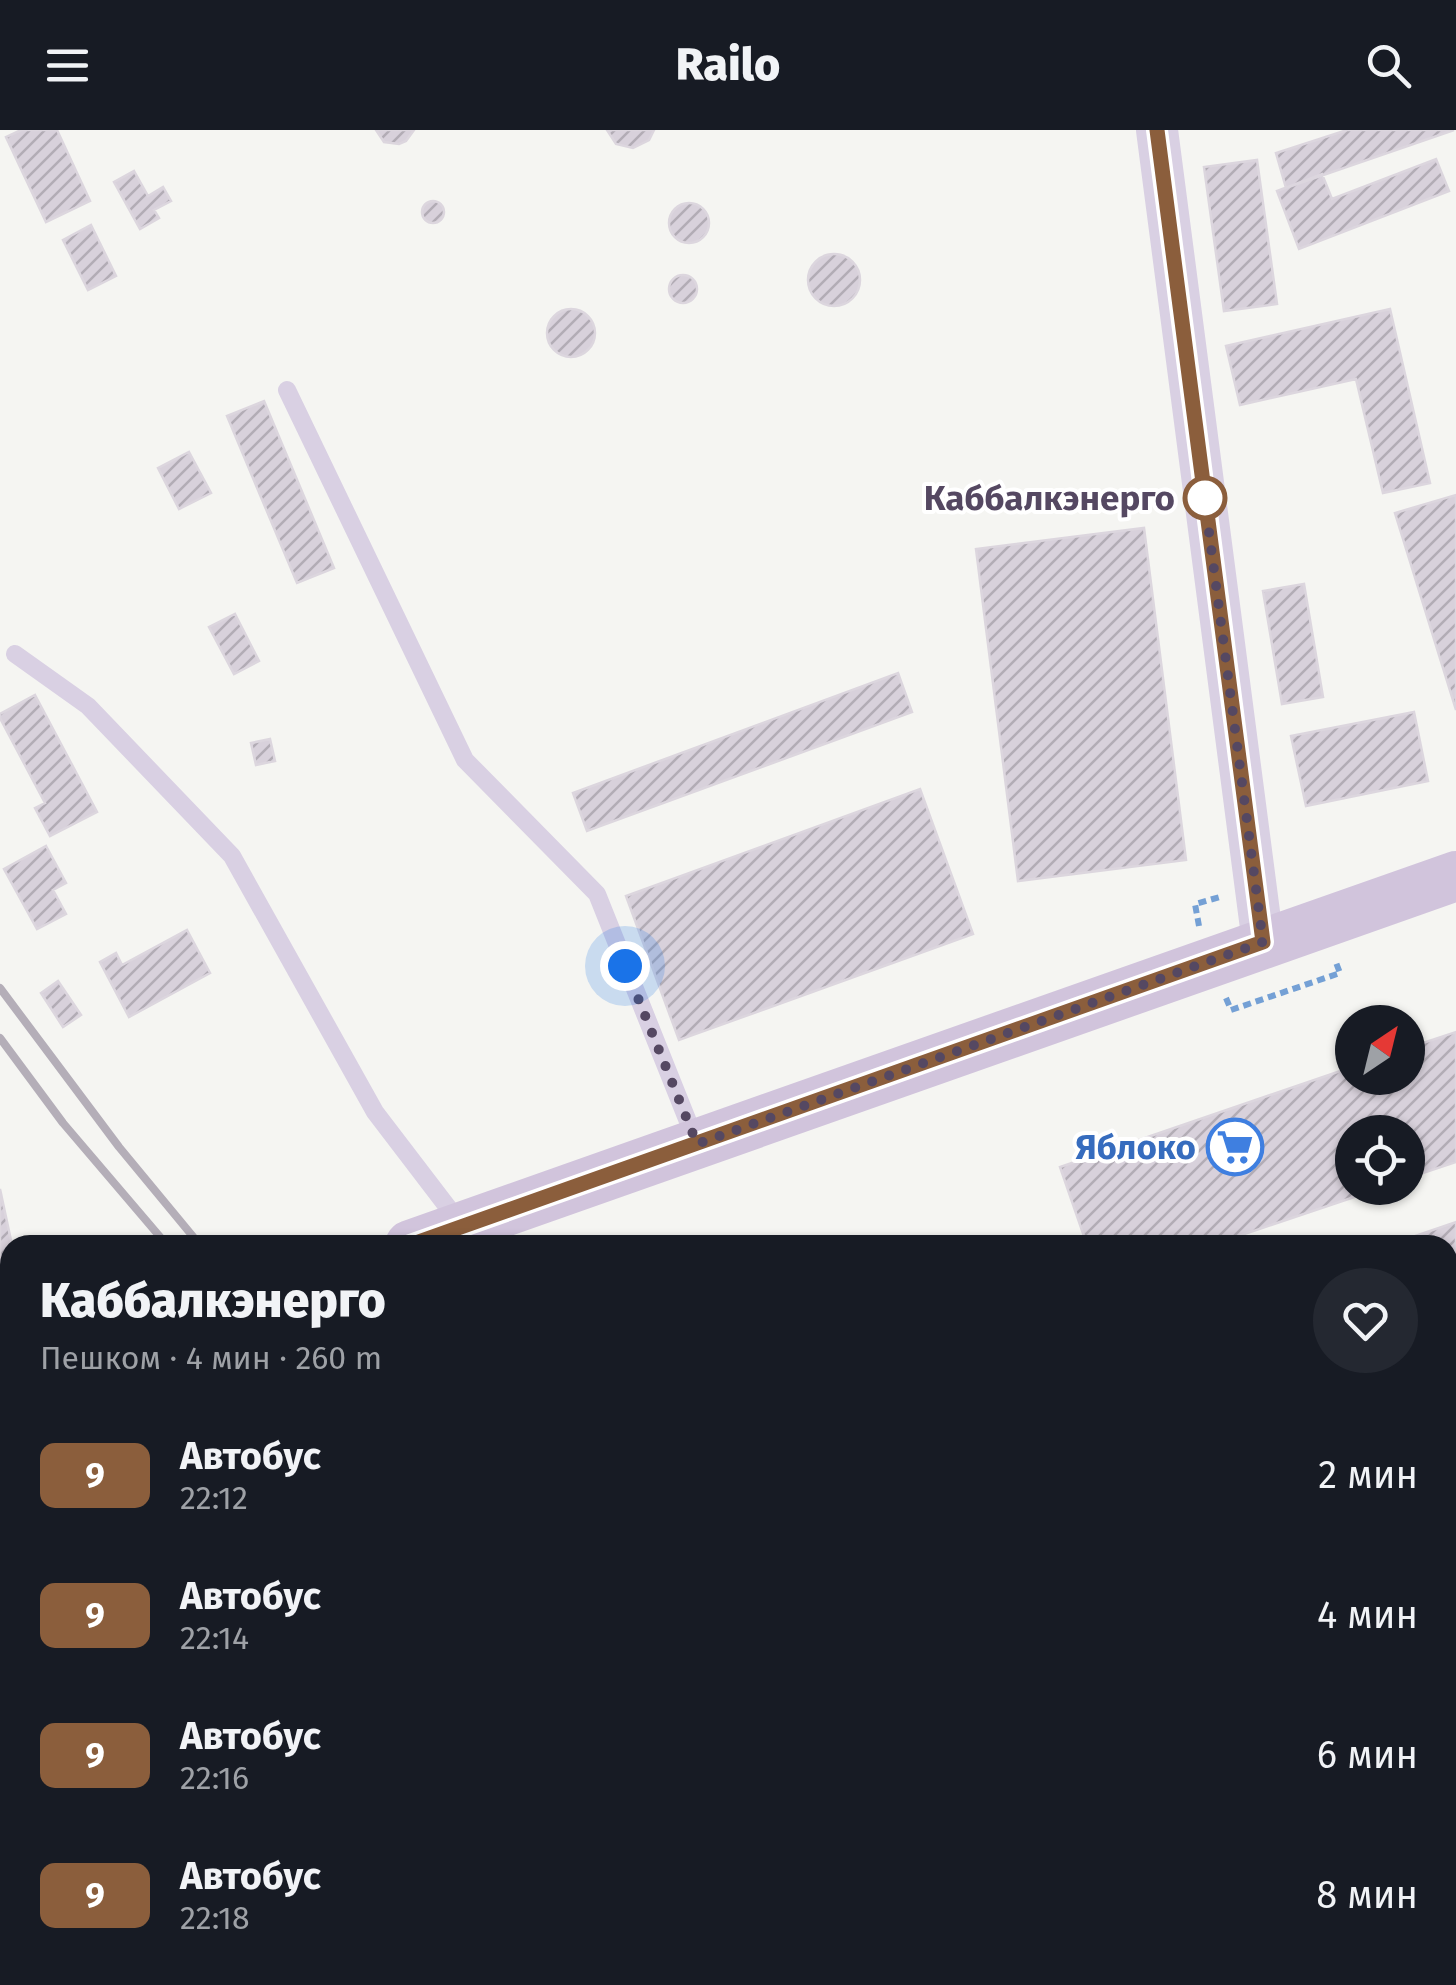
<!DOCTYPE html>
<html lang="ru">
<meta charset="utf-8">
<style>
body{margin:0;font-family:"Fira Sans",sans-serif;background:#242831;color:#f1f3f6;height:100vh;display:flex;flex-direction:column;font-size:38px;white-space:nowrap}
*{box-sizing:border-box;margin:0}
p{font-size:32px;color:#9ea1a6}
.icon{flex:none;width:55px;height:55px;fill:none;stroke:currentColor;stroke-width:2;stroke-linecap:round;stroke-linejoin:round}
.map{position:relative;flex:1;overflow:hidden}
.sheet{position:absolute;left:0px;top:1105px;width:1458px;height:750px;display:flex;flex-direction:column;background:#171b24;border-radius:30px 30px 0 0;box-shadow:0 2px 8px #0004}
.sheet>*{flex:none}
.badge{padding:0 20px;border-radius:15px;font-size:35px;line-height:65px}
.needle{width:65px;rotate:35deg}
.buttons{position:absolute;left:1335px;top:875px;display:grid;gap:20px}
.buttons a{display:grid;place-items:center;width:90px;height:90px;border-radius:50%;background:#171b24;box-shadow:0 2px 8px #0004;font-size:50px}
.you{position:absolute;width:50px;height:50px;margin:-25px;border:8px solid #fff;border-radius:50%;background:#1a73e8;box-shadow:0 0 0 15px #1a73e833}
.map>.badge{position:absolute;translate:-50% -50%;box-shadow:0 0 0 5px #fff}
.round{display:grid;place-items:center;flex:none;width:105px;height:105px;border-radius:52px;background:#242831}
.summary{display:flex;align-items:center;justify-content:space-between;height:170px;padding:0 40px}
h1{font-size:48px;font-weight:800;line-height:75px}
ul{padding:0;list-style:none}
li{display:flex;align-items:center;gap:30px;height:140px;padding:0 40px}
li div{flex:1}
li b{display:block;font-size:38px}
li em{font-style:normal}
li .badge{min-width:110px;font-weight:700;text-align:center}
header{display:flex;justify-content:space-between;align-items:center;height:130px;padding:0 40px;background:#171b24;font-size:45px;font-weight:800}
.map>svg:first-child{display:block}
.commercial{fill:#f1feed}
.building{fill:url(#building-hatch);stroke:#dcd6de;stroke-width:2.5}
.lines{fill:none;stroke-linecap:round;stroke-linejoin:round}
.path{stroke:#74a0d5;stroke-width:6;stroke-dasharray:8 5;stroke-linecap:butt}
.service{stroke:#d9d0e3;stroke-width:18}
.minor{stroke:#d9d0e3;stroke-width:35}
.tertiary{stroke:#d9d0e3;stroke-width:42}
.secondary{stroke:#d1c4dc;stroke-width:50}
.rail{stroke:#b4aeb8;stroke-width:8}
.line-casing{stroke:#fff;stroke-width:22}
.line{stroke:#8b5e3c;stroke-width:15}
.walk{stroke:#554862;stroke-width:10;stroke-dasharray:0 18}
.stop-dot{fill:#fff;stroke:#8b5e3c;stroke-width:5}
.labels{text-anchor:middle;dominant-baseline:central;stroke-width:8;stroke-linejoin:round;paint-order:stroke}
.stop-label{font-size:35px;font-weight:bold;fill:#554862;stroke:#fff;text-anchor:end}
.shop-label{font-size:35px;font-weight:bold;fill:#366cbe;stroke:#fff;text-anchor:end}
</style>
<header><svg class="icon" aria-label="menu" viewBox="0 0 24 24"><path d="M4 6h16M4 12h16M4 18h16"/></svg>Railo<svg class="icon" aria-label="search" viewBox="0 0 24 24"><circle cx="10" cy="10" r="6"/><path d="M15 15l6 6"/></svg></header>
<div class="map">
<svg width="1456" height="1855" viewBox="0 0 1456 1855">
<defs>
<pattern id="building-hatch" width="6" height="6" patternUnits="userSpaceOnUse" patternTransform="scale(2.5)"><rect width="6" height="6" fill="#d8d1db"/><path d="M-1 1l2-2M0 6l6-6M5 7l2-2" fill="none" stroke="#b2acb5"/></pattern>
</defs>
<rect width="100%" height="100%" fill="#f5f5f2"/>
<path class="commercial" d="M1456 1353V1776L1448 1773V1355Z"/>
<path class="building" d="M21 0H57L90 71 46 92 6 7Z
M376 0H414L406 11 399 14 384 12Z
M607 0H654L649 10 633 18 616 14Z
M1347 0H1454L1286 58 1276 23Z
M1436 29 1449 61 1299 119 1277 61 1322 44 1332 69Z
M1257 30 1277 174 1224 181 1204 37Z
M134 41 148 66 163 57 171 71 154 80 159 88 140 99 114 52Z
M422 82a11 11 0 1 1 22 0a11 11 0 1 1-22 0Z
M669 93a20 20 0 1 1 40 0a20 20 0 1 1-40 0Z
M91 95 116 146 88 160 63 110Z
M808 150a26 26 0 1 1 52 0a26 26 0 1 1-52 0Z
M669 159a14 14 0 1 1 28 0a14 14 0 1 1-28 0Z
M1390 179 1430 353 1383 363 1356 249 1240 275 1226 216Z
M547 203a24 24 0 1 1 48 0a24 24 0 1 1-48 0Z
M264 271 334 438 297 453 227 286Z
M189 322 211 363 179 379 158 338Z
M1456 365V580L1395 383Z
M1144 398 1186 730 1018 751 976 419Z
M1304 454 1323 567 1282 574 1263 461Z
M235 484 259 531 234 544 209 497Z
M898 543 912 582 587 701 573 663Z
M35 565 97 682 50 706 35 678 45 673 0 588V584Z
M1414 582 1428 651 1306 676 1291 606Z
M270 609 275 631 256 635 251 613Z
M920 659 973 804 679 910 626 766Z
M46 716 66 753 53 760 66 784 37 799 4 739Z
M187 800 210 843 129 887 100 832 116 823 122 835Z
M58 851 81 885 63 897 41 863Z
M1456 902V1032L1408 1048V1002H1352V1058H1381L1212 1115H1087L1060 1037 1352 937V948H1408V918Z
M0 1059 12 1115H10V1188L0 1190Z
M1456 1092V1288L1448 1291V1115H1389Z
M1456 1376V1493L1448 1495V1378Z
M10 1428V1488L0 1489V1429Z
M1448 1636 1456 1637V1704L1448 1703Z
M0 1642 10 1652V1764L0 1754Z
M1448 1703 1456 1704V1755L1448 1753Z
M91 1845H126L125 1855H90Z
M270 1845H363L383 1855H266Z
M388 1845H447L441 1855H406Z
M729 1845H822L817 1855H747Z
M966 1845 1044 1855H964Z"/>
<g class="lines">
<path class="path" d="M1199 796 1195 774 1220 767
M1226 868 1231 880 1340 843 1335 830
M261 1115 272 1110"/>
<path class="service" d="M287 260 465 630 597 764 695 1009
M15 524 88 576 232 726 375 982 459 1092"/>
<path class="minor" d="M0 1787 10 1799
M15 1855 16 1845"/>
<path class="tertiary" d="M1157 0 1263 813"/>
<path class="secondary" d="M410 1115 1456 746
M0 1258 10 1255"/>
<path class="rail" d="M0 858 119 1017 200 1115
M0 908 63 993 167 1115
M1337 1845 1370 1855
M1439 1845 1456 1850"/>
</g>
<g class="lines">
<g class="line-casing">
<path id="line" d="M410 1115 1263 812 1157 0"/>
</g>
<use href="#line" class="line"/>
<path class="walk" d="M625 836 697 1014 1263 812 1204 364 1205 368"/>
</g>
<defs>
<g id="supermarket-ring" transform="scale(2.875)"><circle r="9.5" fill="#fff" stroke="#3f7fe0" stroke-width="1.5"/><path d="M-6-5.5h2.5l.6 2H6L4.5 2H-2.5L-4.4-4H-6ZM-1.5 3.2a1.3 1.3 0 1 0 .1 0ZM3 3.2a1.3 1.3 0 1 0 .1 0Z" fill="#3f7fe0"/></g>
</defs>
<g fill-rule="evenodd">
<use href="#supermarket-ring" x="1235" y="1017"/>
</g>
<circle class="stop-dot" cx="1205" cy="368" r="20"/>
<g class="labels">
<g class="stop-label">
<text x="1175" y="368">Каббалкэнерго</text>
</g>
<g class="shop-label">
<text x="1196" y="1017">Яблоко</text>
</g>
</g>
</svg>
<div class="buttons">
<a><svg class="needle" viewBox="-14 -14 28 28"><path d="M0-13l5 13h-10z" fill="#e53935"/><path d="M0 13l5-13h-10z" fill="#9ea1a6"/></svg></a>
<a><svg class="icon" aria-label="locate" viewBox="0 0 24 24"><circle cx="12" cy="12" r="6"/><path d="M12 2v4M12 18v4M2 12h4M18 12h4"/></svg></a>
</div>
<div class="you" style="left:625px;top:836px"></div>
<section class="sheet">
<div class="summary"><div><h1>Каббалкэнерго</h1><p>Пешком · 4 мин · 260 m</p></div><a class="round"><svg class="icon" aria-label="heart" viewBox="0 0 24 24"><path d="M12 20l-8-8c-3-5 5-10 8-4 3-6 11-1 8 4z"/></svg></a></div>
<ul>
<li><span class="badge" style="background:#8b5e3c;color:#fff">9</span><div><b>Автобус</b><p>22:12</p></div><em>2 мин</em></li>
<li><span class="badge" style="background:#8b5e3c;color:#fff">9</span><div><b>Автобус</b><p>22:14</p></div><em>4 мин</em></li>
<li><span class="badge" style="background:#8b5e3c;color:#fff">9</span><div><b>Автобус</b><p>22:16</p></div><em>6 мин</em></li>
<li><span class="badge" style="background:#8b5e3c;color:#fff">9</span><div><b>Автобус</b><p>22:18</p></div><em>8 мин</em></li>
</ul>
</section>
</div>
